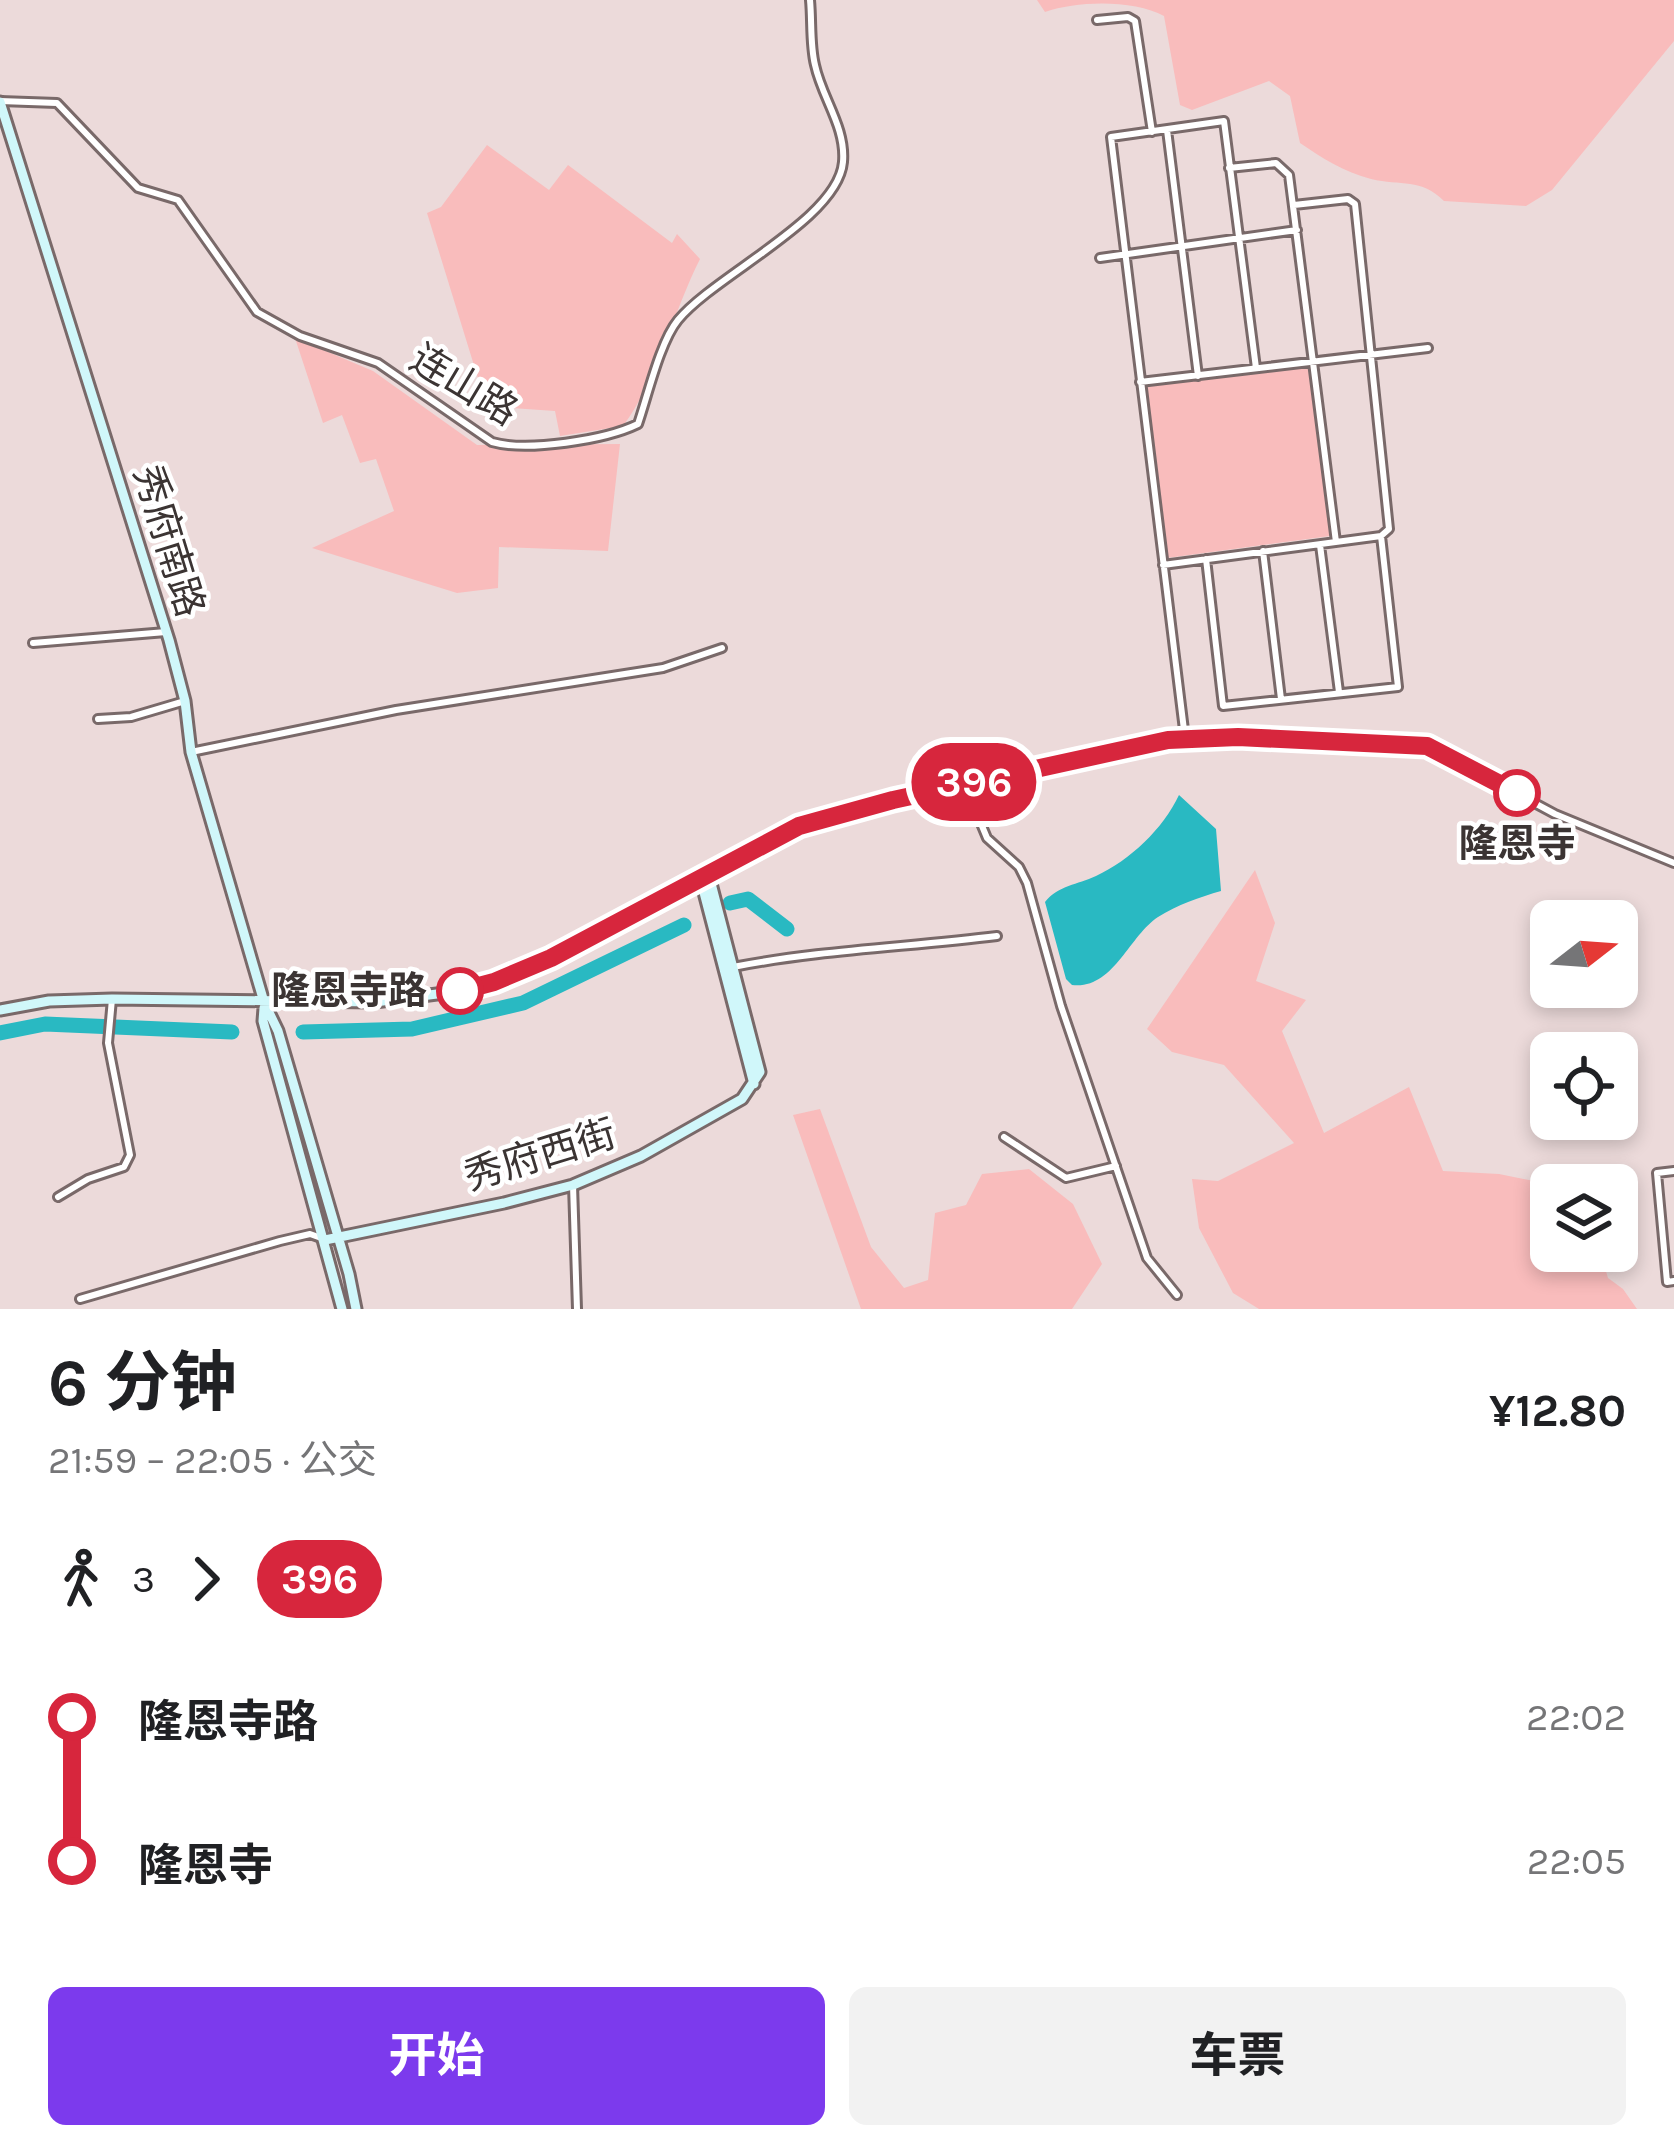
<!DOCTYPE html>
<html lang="zh">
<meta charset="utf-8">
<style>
body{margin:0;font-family:Karla,"Noto Sans SC",sans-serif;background:#f2f2f2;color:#202124;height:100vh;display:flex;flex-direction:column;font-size:45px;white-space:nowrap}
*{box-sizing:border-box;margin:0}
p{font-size:39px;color:#757577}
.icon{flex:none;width:66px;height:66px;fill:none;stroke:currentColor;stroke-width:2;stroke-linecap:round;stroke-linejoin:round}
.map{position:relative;height:1309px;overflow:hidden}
.details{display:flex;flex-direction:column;background:#fff;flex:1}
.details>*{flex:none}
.badge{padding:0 24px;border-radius:39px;font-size:42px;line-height:78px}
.needle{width:78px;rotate:73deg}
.fabs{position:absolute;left:1530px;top:900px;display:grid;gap:24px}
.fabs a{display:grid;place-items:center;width:108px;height:108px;border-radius:18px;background:#fff;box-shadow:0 6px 18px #0003;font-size:60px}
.map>.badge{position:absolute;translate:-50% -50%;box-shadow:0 0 0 6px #fff}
.legs{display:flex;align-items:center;gap:18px;height:132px;padding:0 48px;font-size:39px}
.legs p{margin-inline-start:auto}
.summary{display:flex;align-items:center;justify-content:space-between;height:204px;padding:0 48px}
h1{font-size:66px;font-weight:700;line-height:90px}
.action{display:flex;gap:24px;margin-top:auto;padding:24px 48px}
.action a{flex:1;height:138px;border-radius:18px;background:#7c3aed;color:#fff;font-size:48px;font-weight:700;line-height:138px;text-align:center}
.action a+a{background:#f2f2f2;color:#202124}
ul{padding:0 48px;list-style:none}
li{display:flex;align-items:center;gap:42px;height:144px;font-size:45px}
li i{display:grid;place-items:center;width:18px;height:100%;margin:0 15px;background:currentColor}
li i::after{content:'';width:30px;height:30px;margin:-15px;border:9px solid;border-radius:50%;background:#fff}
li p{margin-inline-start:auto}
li:first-child i{background:linear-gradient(#0000 50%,currentColor 0)}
li:last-child i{background:linear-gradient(currentColor 50%,#0000 0)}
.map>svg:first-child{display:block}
.green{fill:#f9bcbc}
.water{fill:#29b9c2}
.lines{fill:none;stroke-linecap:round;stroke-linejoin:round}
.river{stroke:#29b9c2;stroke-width:15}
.street-casing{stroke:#796969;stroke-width:12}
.secondary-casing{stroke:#796969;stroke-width:15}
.street{stroke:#fff;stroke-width:6}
.secondary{stroke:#d0f7fa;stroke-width:9}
.line-1-casing{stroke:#fff;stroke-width:27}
.line-1{stroke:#d7263d;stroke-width:18}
.stop-1-dot{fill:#fff;stroke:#d7263d;stroke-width:6}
.labels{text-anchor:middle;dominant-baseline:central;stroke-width:9;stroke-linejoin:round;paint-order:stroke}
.street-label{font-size:39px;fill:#3b3433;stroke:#fff}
.stop-label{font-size:39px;font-weight:bold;fill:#3b3433;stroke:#fff}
</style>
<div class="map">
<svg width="1674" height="1309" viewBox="0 0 1674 1309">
<rect width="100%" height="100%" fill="#ecdada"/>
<path class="green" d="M1037 0H1674V41L1552 190 1526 206 1444 201C1421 178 1401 186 1371 179 1344 172 1322 158 1300 143L1290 96 1269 81 1192 110 1180 105 1164 16C1135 0 1079 0 1045 12Z
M487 145 549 190 568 165 672 243 677 234 700 259C674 310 656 383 623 426L560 436 555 411 498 407 481 388 427 213 441 207Z
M295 338 373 371 477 445 620 444 608 551 499 547 498 588 457 593 312 548 394 511 376 459 360 463 342 415 323 423Z
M1309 367 1330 536 1167 558 1146 386Z
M1255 870 1275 923 1256 981 1306 1000 1282 1031 1324 1133 1409 1087 1443 1171 1499 1174 1554 1185 1551 1251H1600L1608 1278 1623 1289 1637 1309H1259L1233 1293 1199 1228 1192 1179 1218 1181 1294 1143 1224 1065 1172 1052 1147 1029Z
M820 1109 871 1247 904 1288 928 1280 935 1213 966 1205 982 1174 1029 1169 1073 1204 1102 1264 1072 1309H861L793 1115Z"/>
<path class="water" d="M1179 795 1216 829 1221 891C1200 897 1177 905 1158 917 1129 936 1113 990 1072 985L1066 979 1045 902C1059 885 1077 885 1096 876 1130 860 1163 829 1179 795Z"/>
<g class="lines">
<path class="river" d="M730 903 748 899 787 929
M303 1032 412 1029 523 1003 684 925
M0 1033 45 1024 232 1032"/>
<g class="street-casing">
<path id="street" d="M1097 20 1128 17 1135 21 1152 132
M0 101 57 103 138 188 178 200 257 312 300 336 378 363 492 442C527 452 605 440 638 424 648 395 660 342 678 320 715 275 838 219 843 162 846 127 822 98 815 65 810 45 812 21 810 0
M1167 130 1198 376
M1229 168 1276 163 1289 175 1336 542
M1100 258 1297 230
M1140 382 1428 348
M1320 545 1339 692
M1263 551 1281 699
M1206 559 1223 706 1398 687 1381 536
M1163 565 1381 536 1389 529 1355 204 1348 199 1294 205
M33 643 166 632
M98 719 131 717 185 701
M1185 738 1111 137 1224 121 1256 368
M1428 746 1555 814 1674 863
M191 752 396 710 663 668 722 648
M965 785 987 838 1019 867 1027 883 1061 1006 1147 1258 1177 1295
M733 967C820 950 909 947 997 936
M1004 1137 1066 1178 1116 1166
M1674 1171 1657 1173 1667 1282 1674 1281
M573 1185 577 1309
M58 1197 88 1179 124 1167 130 1155 108 1043 112 999
M80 1299 280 1241 310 1234 324 1239"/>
</g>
<g class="secondary-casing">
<path id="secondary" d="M0 102 169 640 185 701 191 752 264 1002 278 1031 349 1274 356 1309
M700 877 754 1084
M264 1008 263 1021 342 1309
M0 1010 49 1001 112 999 375 1002 460 991 494 982 551 958 781 834 857 809 1185 738 1427 746
M325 1240 504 1203 573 1185 641 1156 742 1099 760 1072 708 872"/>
</g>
<use href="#street" class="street"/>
<use href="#secondary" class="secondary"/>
</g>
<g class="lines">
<g class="line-1-casing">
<path id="line-1" d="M460 991 494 982 551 958 799 826 893 800 1168 740 1238 737 1427 746 1517 793"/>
</g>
<use href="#line-1" class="line-1"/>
</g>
<g class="stop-1-dot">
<circle cx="1517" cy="793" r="21"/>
<circle cx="460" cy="991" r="21"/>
</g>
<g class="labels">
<g class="street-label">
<text transform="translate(464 385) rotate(31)">连山路</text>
<text transform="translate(169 541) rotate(73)">秀府南路</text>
<text transform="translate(540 1155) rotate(-17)">秀府西街</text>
</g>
<g class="stop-label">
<text x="1517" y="844">隆恩寺</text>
<text x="427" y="991" text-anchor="end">隆恩寺路</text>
</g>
</g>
</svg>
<div class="fabs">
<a><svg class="needle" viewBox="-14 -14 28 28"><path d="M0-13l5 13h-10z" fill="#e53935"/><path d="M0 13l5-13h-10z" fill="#757577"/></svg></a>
<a><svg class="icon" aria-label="locate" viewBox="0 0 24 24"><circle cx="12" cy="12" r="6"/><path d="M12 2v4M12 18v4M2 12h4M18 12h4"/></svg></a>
<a><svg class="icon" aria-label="layers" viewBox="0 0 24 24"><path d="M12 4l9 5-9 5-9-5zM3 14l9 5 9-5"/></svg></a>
</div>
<b class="badge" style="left:974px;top:782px;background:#d7263d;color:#fff">396</b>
</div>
<section class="details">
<div class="summary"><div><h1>6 分钟</h1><p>21:59 – 22:05 · 公交</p></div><b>¥12.80</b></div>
<div class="legs"><svg class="icon" aria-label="walk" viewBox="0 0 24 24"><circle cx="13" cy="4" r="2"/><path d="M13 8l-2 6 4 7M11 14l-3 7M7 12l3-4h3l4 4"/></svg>3<svg class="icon" aria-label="forward" viewBox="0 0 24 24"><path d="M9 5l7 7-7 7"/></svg><b class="badge" style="background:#d7263d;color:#fff">396</b></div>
<ul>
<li><i style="color:#d7263d"></i><b>隆恩寺路</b><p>22:02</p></li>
<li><i style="color:#d7263d"></i><b>隆恩寺</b><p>22:05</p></li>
</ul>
<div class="action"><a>开始</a><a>车票</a></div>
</section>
